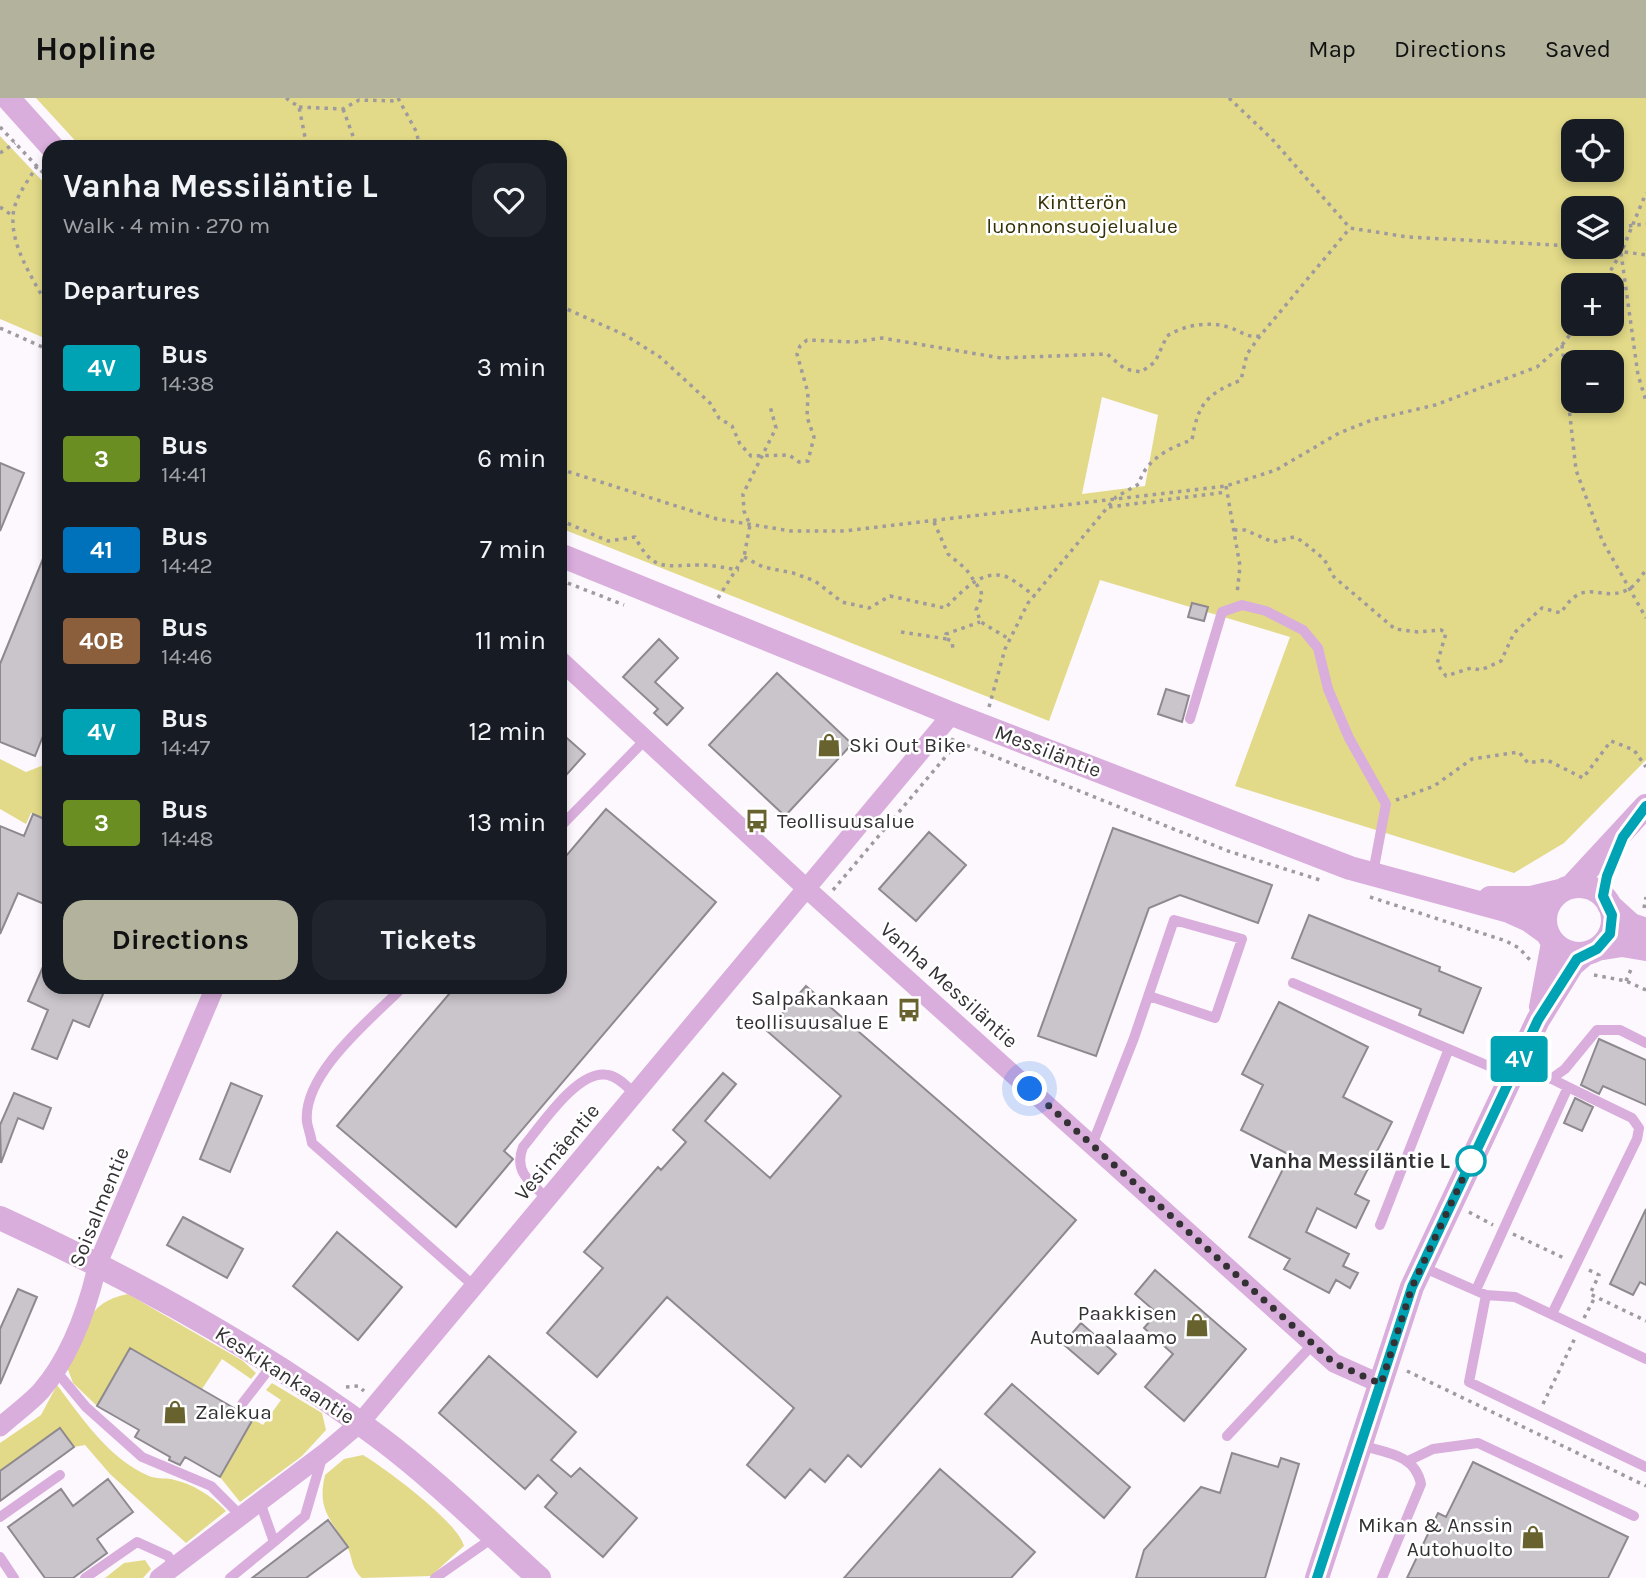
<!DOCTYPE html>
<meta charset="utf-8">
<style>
body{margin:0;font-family:Karla,sans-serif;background:#20242c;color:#f1f3f6;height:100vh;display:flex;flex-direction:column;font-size:26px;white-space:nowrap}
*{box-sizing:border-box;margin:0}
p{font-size:23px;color:#9ea1a6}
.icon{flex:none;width:38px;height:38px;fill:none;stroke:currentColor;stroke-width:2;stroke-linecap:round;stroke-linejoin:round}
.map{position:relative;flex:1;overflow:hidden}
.sheet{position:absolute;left:42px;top:42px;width:525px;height:854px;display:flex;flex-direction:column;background:#171b24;border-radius:21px;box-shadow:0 4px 10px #0003}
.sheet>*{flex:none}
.badge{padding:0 14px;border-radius:5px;font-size:24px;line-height:46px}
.tools{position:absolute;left:1561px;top:21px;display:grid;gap:14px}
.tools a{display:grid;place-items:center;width:63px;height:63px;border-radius:14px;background:#171b24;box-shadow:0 4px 10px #0003;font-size:35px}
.you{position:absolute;width:35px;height:35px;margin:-18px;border:5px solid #fff;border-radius:50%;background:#1a73e8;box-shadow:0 0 0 10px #1a73e833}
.map>.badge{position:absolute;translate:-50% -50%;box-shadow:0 0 0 4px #fff}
h2{padding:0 21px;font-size:26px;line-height:63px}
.round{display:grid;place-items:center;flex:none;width:74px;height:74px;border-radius:21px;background:#20242c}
.headline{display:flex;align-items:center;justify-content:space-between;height:119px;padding:0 21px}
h1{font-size:33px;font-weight:700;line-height:52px}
.action{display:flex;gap:14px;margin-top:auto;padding:14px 21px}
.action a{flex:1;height:80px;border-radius:21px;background:#b3b29c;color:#111;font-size:28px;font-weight:700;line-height:80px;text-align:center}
.action a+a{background:#20242c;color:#f1f3f6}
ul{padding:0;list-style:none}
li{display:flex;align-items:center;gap:21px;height:91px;padding:0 21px}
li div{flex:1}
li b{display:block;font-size:26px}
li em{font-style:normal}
li .badge{min-width:77px;font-weight:700;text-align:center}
header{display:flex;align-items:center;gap:42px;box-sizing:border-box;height:98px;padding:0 35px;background:#b3b29c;color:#111}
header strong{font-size:33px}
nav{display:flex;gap:38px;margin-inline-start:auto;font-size:24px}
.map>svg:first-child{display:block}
.green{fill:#e2da88;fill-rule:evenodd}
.building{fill:#cac5cb;stroke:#8e898f;stroke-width:2}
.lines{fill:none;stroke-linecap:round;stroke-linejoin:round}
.path{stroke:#9e9a9e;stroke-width:3.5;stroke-dasharray:3.5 5;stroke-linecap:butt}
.service{stroke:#d9addc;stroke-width:10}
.minor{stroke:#d9addc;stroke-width:19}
.tertiary{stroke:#d9addc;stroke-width:24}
.line-casing{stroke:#fff;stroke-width:16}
.line{stroke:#00a3b4;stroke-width:10}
.walk{stroke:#333133;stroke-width:7;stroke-dasharray:0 12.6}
.stop-dot{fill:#fff;stroke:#00a3b4;stroke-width:3.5}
.labels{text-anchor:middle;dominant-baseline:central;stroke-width:5;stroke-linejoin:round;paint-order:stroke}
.park-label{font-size:21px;fill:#353106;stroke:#fff}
.poi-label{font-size:21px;fill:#333133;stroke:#fff;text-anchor:start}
.street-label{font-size:21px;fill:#333133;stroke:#fff}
.stop-label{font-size:21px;font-weight:bold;fill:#333133;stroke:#fff;text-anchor:end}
</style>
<header>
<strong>Hopline</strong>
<nav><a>Map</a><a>Directions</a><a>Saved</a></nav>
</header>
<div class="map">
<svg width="1646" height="1480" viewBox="0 0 1646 1480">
<rect width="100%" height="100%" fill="#fdf8fe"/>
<path class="green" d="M36 0H1646V662L1564 745 1514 775 1235 688 1290 539 1100 482 1049 623 560 430V49H81ZM1573 33H1612V72H1573ZM1573 110H1612V149H1573ZM1573 187H1612V226H1573ZM1573 264H1612V303H1573ZM1102 299 1158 317 1145 388 1082 396Z
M0 38 49 90V242L0 221Z
M0 661 26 674 49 665V722L31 715 26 726 0 711Z
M128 1196 243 1263 256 1275 251 1281 222 1261 202 1291 130 1250 97 1308 73 1285 67 1269C83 1234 85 1204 128 1196Z
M272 1285 322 1315 326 1332 302 1358 240 1404 220 1379 253 1321 263 1327 281 1302 266 1292Z
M57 1287C82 1320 109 1361 149 1378 156 1381 164 1380 171 1381 193 1386 211 1397 226 1413L186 1445 110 1376 85 1347 74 1349 60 1330 0 1373V1345L41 1317Z
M363 1357C386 1371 458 1424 464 1448L431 1478 362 1480C349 1467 354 1460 346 1447 330 1419 317 1412 325 1377L344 1361Z
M145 1462 151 1471 143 1480H105L124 1465Z"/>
<path class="building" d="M0 365 24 375 0 433Z
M49 446V623L35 658 0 644V566Z
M1192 505 1208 509 1204 523 1188 519Z
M659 541 678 560 655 584 683 610 667 627 654 615 658 611 623 579Z
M777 575 852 646 785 718 709 647Z
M1166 591 1189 598 1182 624 1158 616Z
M560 634 585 656 560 684Z
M606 711 716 804 504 1053 513 1061 456 1129 337 1028 455 889H560V765Z
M33 716 49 723V808L18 795 0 836V728L24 738Z
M1113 730 1272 787 1258 825 1180 797 1149 810 1096 958 1038 938Z
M929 734 966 767 916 823 879 791Z
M1309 817 1440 869 1439 873 1481 890 1463 935 1419 917 1421 911 1292 860Z
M49 855V889H106L89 929 73 922 57 961 32 951 48 912 28 903Z
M806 888 1076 1122 861 1369 848 1357 825 1384 810 1371 785 1400 747 1367 794 1310 667 1199 597 1279 547 1235 603 1170 584 1154 658 1069 661 1072 686 1044 673 1032 723 975 736 986 705 1023 770 1080 841 998 767 933Z
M1279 904 1368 949 1343 999 1392 1024 1355 1096 1369 1103 1356 1130 1317 1110 1306 1134 1349 1156 1343 1168 1358 1175 1350 1190 1336 1182 1329 1195 1284 1171 1290 1161 1249 1139 1290 1057 1241 1032 1263 987 1242 976Z
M1599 941 1646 962V1007L1603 988 1599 996 1581 987Z
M231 985 262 998 230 1074 200 1061Z
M14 995 51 1010 43 1031 18 1020 1 1065 0 1027Z
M1575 1000 1593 1009 1582 1033 1564 1025Z
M1646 1111V1187L1640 1184 1633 1197 1610 1186Z
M183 1119 243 1151 227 1180 167 1147Z
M337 1134 402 1189 358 1242 293 1188Z
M1155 1172 1246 1251 1184 1323 1145 1289 1173 1256 1144 1230 1157 1215 1135 1196Z
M18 1191 37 1199 0 1286V1231Z
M1081 1225 1116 1256 1098 1276 1063 1246Z
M130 1250 253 1321 220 1379 185 1359 180 1367 169 1362 170 1359 135 1339 139 1332 97 1308Z
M489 1258 576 1334 551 1362 571 1379 580 1370 637 1420 603 1459 545 1409 557 1395 538 1377 525 1391 439 1315Z
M1012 1286 1130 1389 1104 1420 985 1316Z
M60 1330 74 1349 0 1403V1373Z
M1232 1355 1278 1369 1281 1360 1299 1366 1265 1480H1136L1144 1452 1201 1389 1220 1395Z
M1473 1364 1628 1439 1608 1480H1407L1438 1415 1446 1419Z
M940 1371 1035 1454 1011 1480H844Z
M108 1381 133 1414 97 1441 107 1455 73 1480H45L8 1429 61 1391 73 1408Z
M328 1422 348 1449 306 1480H252Z"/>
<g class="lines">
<path class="path" d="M286 0 299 9 307 49
M398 0 417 35 419 49
M1229 0 1272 41 1350 130 1408 139 1573 148
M299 9 343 11 359 2 398 3
M343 11 357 49
M0 29 49 81
M0 55 15 45
M37 68C28 83 14 100 13 118 11 151 35 183 49 211
M0 109 13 118
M1612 130 1646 126
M1591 149 1646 157
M1621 155 1638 277 1646 303
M1602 187 1621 155 1646 95
M560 208 625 237 660 259 710 305 719 320 732 328 740 346 751 358 789 357 799 364 808 363 814 339 807 319 808 295 797 256 800 248 807 242 855 244 882 240 1001 260 1107 256 1125 271 1141 274 1155 264 1167 238C1184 227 1208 223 1228 229 1241 233 1246 240 1260 238
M0 230 49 252
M1562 247 1576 372 1602 442 1646 520
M560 371 717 421 791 433H844L1226 388 1276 372 1339 335 1372 322 1435 307 1537 269 1562 247 1578 226
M1226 388 1240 468 1237 496
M1109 409 1227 394
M560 422 608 443 635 439C654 475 665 467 700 467 714 467 725 470 739 472
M934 424 948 456 966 471 981 493 982 499 976 512 981 524 1009 541
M1234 432H1245L1273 444 1294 439 1302 443 1324 461 1334 479 1395 531 1418 534 1441 532 1446 535 1437 566 1446 578 1471 570 1481 572 1501 563 1514 535 1542 510 1561 515C1586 474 1602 509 1632 489 1637 485 1642 477 1646 472
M744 459 763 469 793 475 815 483 842 504 869 510 890 498 945 510C962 494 981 470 1007 479 1016 483 1026 492 1035 498
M560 482 624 507
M718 500 744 459 750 427 744 413 743 396 776 330 770 308
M901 534 947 541 946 536 980 524
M947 541 952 543 953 552
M989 609 1005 551 1028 505 1116 399 1139 386C1144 363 1170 349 1192 342 1198 305 1207 296 1241 282L1247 256 1260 238 1350 130
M951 641 1228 753 1320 782
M1396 702 1434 688 1472 661 1519 654 1528 665 1547 662 1583 680 1611 643 1634 652 1646 669
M833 792 958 644
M1370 799 1506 843 1519 850 1530 862
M1644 810 1646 799
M1594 877 1626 883 1646 892
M1626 883 1632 869
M1469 1114 1493 1127
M1513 1136 1566 1161
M1589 1172 1599 1177 1590 1196 1646 1223
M1584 1220 1595 1199
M1407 1273 1646 1388
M346 1289 358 1288 364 1293
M1543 1306 1575 1240"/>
<path class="service" d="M1190 621 1222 514 1242 507 1266 513 1303 532 1318 550 1328 591 1349 640 1386 706 1373 775
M560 729 645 642
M1293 885 1510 977
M403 889C372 920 302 976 307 1024 308 1030 311 1038 312 1045L474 1188
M1551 981 1565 971 1597 932H1620L1646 945
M1092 1047 1134 940 1174 822 1242 841 1215 920 1149 898
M548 1101C531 1085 513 1074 523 1049 541 1028 578 970 608 977 619 979 627 989 635 996
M1380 1127 1448 953
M1422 1169 1486 1197 1515 1199 1646 1261
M1476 1192 1568 989 1518 964
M1486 1197 1469 1284 1646 1369
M1552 1216 1637 1041 1639 1030 1632 1020 1568 989
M56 1273 86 1309 142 1359 211 1388 241 1418
M242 1306 273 1266
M1227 1338 1313 1246
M1360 1347C1386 1355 1415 1356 1421 1386L1382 1480
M1410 1362 1433 1351 1478 1345 1634 1418
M0 1419 60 1377
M274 1444 305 1418 322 1360
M0 1459 14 1480
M85 1480 137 1444 168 1458 174 1468
M230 1480 274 1444 260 1404
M435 1480 494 1439"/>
<path class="minor" d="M560 562 807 791 1334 1265 1381 1286
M0 1329C13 1317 29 1306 41 1293 71 1258 88 1209 98 1165L215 889
M159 1480 327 1353 360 1325 952 616"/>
<path class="tertiary" d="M8 0 52 49
M560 457 952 616 1350 770 1509 813 1529 822 1547 835
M1545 822a34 34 0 1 1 68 0a34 34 0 1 1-68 0Z
M1571 789 1646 708
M1490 800H1531L1560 793
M1609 807 1631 827 1646 832
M1597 851 1622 847 1646 851
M1541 909 1553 845
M0 1120C133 1181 263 1252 380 1340 436 1382 487 1433 539 1480
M1317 1480 1412 1189 1538 922 1572 867 1586 855"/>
</g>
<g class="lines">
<g class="line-casing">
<path id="line" d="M1317 1480 1412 1189 1538 922 1577 861 1597 851 1610 836 1612 817 1603 798 1607 778 1623 739 1646 708"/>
</g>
<use href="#line" class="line"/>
<path class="walk" d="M1030 991 1334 1265 1381 1286 1412 1189 1471 1063"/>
</g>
<defs>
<g id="shop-bare" transform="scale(1.89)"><path d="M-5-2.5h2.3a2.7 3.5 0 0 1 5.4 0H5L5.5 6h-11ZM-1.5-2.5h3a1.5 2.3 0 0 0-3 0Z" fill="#67622e" stroke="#fff" stroke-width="2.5" paint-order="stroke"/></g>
<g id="bus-bare" transform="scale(1.89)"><path d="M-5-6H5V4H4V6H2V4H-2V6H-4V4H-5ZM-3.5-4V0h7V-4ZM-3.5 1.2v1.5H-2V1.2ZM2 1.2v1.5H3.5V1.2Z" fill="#67622e" stroke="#fff" stroke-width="2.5" paint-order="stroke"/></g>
</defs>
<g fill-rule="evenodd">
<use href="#shop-bare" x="829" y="647"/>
<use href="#bus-bare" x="757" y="723"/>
<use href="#bus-bare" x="909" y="912"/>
<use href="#shop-bare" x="1197" y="1227"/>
<use href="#shop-bare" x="175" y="1314"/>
<use href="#shop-bare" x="1533" y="1439"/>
</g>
<circle class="stop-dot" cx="1471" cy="1063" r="14"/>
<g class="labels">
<g class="park-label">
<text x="1082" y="104">Kintterön<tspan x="1082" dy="24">luonnonsuojelualue</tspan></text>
</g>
<g class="poi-label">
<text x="849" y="647">Ski Out Bike</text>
<text x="777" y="723">Teollisuusalue</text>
<text x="889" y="900" text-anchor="end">Salpakankaan<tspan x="889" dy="24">teollisuusalue E</tspan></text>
<text x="1177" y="1215" text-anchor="end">Paakkisen<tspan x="1177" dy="24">Automaalaamo</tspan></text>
<text x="195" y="1314">Zalekua</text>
<text x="1513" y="1427" text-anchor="end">Mikan &amp; Anssin<tspan x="1513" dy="24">Autohuolto</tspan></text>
</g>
<g class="street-label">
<text transform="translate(1048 653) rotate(21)">Messiläntie</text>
<text transform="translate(949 887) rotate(42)">Vanha Messiläntie</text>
<text transform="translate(557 1054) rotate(-50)">Vesimäentie</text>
<text transform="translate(99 1109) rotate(-68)">Soisalmentie</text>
<text transform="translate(285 1277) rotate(33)">Keskikankaantie</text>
</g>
<g class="stop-label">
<text x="1450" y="1063">Vanha Messiläntie L</text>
</g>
</g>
</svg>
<div class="tools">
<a><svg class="icon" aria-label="locate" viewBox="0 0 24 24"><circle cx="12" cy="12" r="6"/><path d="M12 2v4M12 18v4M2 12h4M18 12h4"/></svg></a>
<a><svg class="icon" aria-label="layers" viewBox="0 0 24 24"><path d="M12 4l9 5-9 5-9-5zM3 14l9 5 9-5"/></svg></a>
<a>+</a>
<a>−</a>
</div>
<div class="you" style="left:1030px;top:991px"></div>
<b class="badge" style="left:1519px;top:961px;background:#00a3b4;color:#fff">4V</b>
<section class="sheet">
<div class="headline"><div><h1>Vanha Messiläntie L</h1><p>Walk · 4 min · 270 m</p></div><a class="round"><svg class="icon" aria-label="heart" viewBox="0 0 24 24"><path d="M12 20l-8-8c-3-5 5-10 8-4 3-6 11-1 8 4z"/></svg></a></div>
<h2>Departures</h2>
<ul>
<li><span class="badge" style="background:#00a3b4;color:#fff">4V</span><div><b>Bus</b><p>14:38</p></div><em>3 min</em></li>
<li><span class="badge" style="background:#6b8e23;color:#fff">3</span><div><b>Bus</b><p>14:41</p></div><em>6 min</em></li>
<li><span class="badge" style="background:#0072bc;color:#fff">41</span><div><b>Bus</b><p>14:42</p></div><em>7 min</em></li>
<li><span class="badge" style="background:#8b5e3c;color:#fff">40B</span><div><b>Bus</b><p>14:46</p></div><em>11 min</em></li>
<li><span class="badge" style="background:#00a3b4;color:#fff">4V</span><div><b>Bus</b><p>14:47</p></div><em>12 min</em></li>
<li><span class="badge" style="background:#6b8e23;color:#fff">3</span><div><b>Bus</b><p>14:48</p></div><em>13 min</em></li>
</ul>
<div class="action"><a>Directions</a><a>Tickets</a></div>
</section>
</div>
